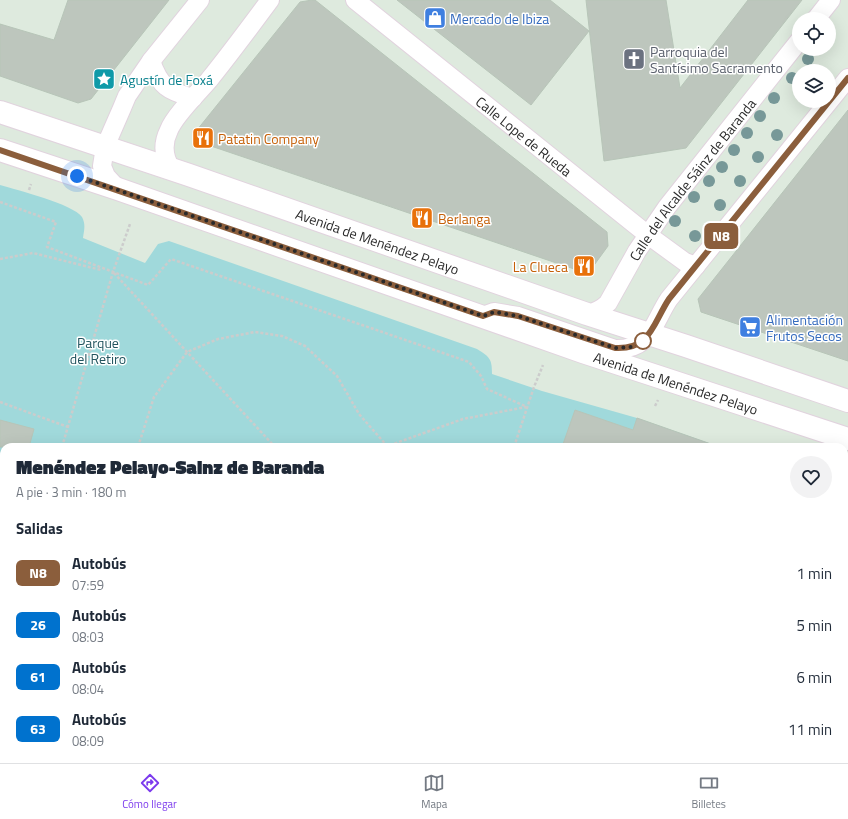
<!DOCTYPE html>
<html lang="es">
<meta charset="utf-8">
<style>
body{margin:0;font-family:"Titillium Web",sans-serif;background:#f2f2f3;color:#1f2937;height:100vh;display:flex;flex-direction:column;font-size:15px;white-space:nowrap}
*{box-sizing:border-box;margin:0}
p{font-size:13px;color:#747a83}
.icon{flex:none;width:22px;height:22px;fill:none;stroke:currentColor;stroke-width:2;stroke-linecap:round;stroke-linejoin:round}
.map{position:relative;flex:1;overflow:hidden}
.drawer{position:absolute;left:0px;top:443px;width:848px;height:320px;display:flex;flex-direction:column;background:#fff;border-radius:12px 12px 0 0;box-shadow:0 4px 16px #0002}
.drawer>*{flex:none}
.badge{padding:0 8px;border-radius:6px;font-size:14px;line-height:26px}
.tools{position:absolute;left:792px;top:12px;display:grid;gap:8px}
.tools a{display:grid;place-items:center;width:44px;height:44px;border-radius:50%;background:#fff;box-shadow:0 4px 16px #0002;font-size:20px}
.you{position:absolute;width:20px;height:20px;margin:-10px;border:3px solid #fff;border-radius:50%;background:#1a73e8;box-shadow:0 0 0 6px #1a73e833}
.map>.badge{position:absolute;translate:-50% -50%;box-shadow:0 0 0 2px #fff}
h2{padding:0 16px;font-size:15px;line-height:36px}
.round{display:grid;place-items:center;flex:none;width:42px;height:42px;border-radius:21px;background:#f2f2f3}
.head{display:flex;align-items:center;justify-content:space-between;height:68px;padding:0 16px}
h1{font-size:19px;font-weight:800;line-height:30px}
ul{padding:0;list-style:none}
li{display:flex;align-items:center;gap:12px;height:52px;padding:0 16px}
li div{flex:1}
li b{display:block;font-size:15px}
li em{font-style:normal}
li .badge{min-width:44px;font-weight:700;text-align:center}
.tabs{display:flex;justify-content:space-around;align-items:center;height:56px;border-top:1px solid #e0e1e3;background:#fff;font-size:11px;color:#747a83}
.tabs a{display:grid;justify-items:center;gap:2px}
.tabs .selected{color:#7c3aed}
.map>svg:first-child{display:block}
.green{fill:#a0d9db}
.building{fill:#bdc6bd;stroke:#b7c5b8}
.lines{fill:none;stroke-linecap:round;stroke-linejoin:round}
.street-casing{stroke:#e1d3de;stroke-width:20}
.secondary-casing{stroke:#e1d3de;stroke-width:24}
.path{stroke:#ccc;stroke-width:2.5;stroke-dasharray:3 2;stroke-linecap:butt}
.street{stroke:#fff;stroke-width:18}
.secondary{stroke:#fff;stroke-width:22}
.tree{fill:#779898}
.line-casing{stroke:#fff;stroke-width:9}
.line{stroke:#8b5e3c;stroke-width:6}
.walk{stroke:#2a2a2a;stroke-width:4;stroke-dasharray:0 7.2}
.stop-dot{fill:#fff;stroke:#8b5e3c;stroke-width:2}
.labels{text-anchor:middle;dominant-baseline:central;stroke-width:3;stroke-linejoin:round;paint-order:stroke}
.shop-label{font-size:14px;fill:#366cbe;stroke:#fff;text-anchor:start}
.worship-label{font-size:14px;fill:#5b616d;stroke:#fff;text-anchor:start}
.culture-label{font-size:14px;fill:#0d838f;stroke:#fff;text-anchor:start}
.street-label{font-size:14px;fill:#2a2a2a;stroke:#fff}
.food-label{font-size:14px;fill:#c56008;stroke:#fff;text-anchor:start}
.park-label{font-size:14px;fill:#22555f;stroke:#fff}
</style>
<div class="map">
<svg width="848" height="763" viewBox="0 0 848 763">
<rect width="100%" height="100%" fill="#deeade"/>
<path class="green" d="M0 185C17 190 73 204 82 217 86 225 84 230 83 238L145 263 158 244 169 241 477 349C490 357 492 359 492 374L542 391 637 418 720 447H4V759H844V490L848 492V763H0Z"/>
<path class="building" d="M68 0H169L91 99 78 103 0 76V24L54 40Z
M312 0H315L607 232 608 246 592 268 580 271 202 143 197 130 300 2Z
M397 0H550L589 31 531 105Z
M586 0H666L680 88 748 0H802L686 148 604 161Z
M848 110V361L701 312 698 299Z
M575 410 633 430 637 418 711 444 710 447H562Z
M0 420 34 429 29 447H0Z"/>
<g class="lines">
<g class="street-casing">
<g id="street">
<path id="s1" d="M355 0 648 235 685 262 696 266"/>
<path d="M816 19 831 0"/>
<path d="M151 61C160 87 168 91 193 98"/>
<path d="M172 170C163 157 162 144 169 130 175 115 198 93 209 80 230 54 250 27 270 0"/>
<path d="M118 189 106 176 102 166 105 147 122 108 127 96 151 61 200 0"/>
<path id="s2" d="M587 314C596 312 602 309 608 303L637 251 667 207 799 41"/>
<path d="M483 316 494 312 518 316 615 349C651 350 653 323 669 299L848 78"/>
<path d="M0 676 4 677"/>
<path d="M182 759 188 763"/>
</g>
</g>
<g class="secondary-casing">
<g id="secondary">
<path id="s3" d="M0 112 189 175 587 314 686 346 848 401"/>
<path id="s4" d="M0 150 118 189 583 352 848 439"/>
</g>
</g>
<path class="path" d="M29 190 31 184
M0 202 56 222 47 247 148 285 171 259 469 362 481 376 487 389 527 407
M0 259 33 253 101 270
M114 273 275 447
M0 402 68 427
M655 406 658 400
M62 447 113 272 130 224
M138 447 154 397 187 352 218 339 255 332 282 336 305 346 337 376 359 414 388 447
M385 447 463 419 526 407
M514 447 534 387 543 365
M844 567 848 568
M0 616 4 615
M844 616 848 617
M0 652 4 640
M844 677 848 679
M516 759 525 763
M817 759 829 763
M0 762 1 763
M87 763 94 759
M488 763 489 759
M579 763 581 759
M734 763 735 759"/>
<use href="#street" class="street"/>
<use href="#secondary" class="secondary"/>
</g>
<g class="tree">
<circle cx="808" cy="59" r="6"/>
<circle cx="792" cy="78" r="6"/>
<circle cx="774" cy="98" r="6"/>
<circle cx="760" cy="116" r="6"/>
<circle cx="747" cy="133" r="6"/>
<circle cx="777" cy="135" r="6"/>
<circle cx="734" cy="150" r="6"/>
<circle cx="758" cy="157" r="6"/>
<circle cx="722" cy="167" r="6"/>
<circle cx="709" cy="181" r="6"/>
<circle cx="740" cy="181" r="6"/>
<circle cx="694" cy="197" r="6"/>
<circle cx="720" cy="205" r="6"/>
<circle cx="675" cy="221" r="6"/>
<circle cx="695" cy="236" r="6"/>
</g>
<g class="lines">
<g class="line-casing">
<path id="line" d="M0 150 483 316 494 312 518 316 615 348C651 350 653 323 669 299L848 78"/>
</g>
<use href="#line" class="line"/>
<path class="walk" d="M77 176 483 316 494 312 518 316 615 348 632 347 643 341"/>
</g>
<defs>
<g id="shop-square" transform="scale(1.15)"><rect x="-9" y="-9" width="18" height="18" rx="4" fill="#3f7fe0" stroke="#fff"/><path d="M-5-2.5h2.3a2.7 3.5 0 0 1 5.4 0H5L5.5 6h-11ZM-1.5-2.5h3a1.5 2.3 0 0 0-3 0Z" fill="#fff"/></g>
<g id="church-square" transform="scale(1.15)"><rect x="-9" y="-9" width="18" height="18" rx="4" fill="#6b7280" stroke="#fff"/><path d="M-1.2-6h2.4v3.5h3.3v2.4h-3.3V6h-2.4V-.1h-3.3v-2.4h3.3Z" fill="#fff"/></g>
<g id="sight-square" transform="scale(1.15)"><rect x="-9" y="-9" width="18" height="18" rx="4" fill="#0f9aa8" stroke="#fff"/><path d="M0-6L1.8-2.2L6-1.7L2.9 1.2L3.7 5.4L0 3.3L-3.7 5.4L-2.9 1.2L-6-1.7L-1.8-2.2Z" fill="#fff"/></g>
<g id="restaurant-square" transform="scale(1.15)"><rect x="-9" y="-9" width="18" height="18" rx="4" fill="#e8710a" stroke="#fff"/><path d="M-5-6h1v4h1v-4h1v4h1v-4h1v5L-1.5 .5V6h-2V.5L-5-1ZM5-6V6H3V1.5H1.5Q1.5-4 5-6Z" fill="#fff"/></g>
<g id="supermarket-square" transform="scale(1.15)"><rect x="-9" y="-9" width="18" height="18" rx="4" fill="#3f7fe0" stroke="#fff"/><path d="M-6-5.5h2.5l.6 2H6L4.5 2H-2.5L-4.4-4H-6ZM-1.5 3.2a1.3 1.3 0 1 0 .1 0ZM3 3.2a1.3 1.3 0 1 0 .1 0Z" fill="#fff"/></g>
</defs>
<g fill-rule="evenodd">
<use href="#shop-square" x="435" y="18"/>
<use href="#church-square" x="634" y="59"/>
<use href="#sight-square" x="104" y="79"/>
<use href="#restaurant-square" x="203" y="138"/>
<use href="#restaurant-square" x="422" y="218"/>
<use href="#restaurant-square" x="584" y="266"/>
<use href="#supermarket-square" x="750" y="327"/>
</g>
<circle class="stop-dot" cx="643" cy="341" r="8"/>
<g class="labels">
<g class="shop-label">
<text x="450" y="18">Mercado de Ibiza</text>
<text x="766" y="319">Alimentación<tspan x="766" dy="16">Frutos Secos</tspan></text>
</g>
<g class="worship-label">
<text x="650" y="51">Parroquia del<tspan x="650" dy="16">Santísimo Sacramento</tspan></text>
</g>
<g class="culture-label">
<text x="120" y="79">Agustín de Foxá</text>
</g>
<g class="street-label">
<text stroke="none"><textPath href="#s1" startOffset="217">Calle Lope de Rueda</textPath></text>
<text stroke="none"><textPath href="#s2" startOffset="174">Calle del Alcalde Sáinz de Baranda</textPath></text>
<text stroke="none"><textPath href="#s3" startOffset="399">Avenida de Menéndez Pelayo</textPath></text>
<text stroke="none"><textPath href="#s4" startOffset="715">Avenida de Menéndez Pelayo</textPath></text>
</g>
<g class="food-label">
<text x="218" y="138">Patatin Company</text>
<text x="438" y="218">Berlanga</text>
<text x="568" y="266" text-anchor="end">La Clueca</text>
</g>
<g class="park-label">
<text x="98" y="342">Parque<tspan x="98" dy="16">del Retiro</tspan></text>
</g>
</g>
</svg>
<div class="tools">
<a><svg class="icon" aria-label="locate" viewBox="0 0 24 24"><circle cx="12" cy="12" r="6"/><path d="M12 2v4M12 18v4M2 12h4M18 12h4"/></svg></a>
<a><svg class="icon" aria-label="layers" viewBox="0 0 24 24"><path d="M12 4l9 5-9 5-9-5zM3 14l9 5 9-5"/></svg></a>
</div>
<div class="you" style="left:77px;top:176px"></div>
<b class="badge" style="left:721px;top:236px;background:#8b5e3c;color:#fff">N8</b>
<section class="drawer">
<div class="head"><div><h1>Menéndez Pelayo-Sainz de Baranda</h1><p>A pie · 3 min · 180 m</p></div><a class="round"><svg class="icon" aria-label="heart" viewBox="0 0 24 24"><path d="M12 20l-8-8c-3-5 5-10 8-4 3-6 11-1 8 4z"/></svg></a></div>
<h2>Salidas</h2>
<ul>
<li><span class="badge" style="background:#8b5e3c;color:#fff">N8</span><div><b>Autobús</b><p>07:59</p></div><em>1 min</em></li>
<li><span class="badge" style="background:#0072ce;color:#fff">26</span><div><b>Autobús</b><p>08:03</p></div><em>5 min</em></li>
<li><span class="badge" style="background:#0072ce;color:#fff">61</span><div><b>Autobús</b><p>08:04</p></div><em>6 min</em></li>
<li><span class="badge" style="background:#0072ce;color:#fff">63</span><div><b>Autobús</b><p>08:09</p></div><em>11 min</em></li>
</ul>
</section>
</div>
<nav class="tabs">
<a class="selected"><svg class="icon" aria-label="directions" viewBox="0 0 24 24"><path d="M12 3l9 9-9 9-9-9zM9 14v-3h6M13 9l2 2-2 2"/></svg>Cómo llegar</a>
<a><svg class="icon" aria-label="map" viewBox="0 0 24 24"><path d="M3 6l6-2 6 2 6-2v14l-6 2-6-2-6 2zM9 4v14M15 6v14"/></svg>Mapa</a>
<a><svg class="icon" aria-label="tickets" viewBox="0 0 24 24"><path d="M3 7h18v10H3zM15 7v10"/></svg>Billetes</a>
</nav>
